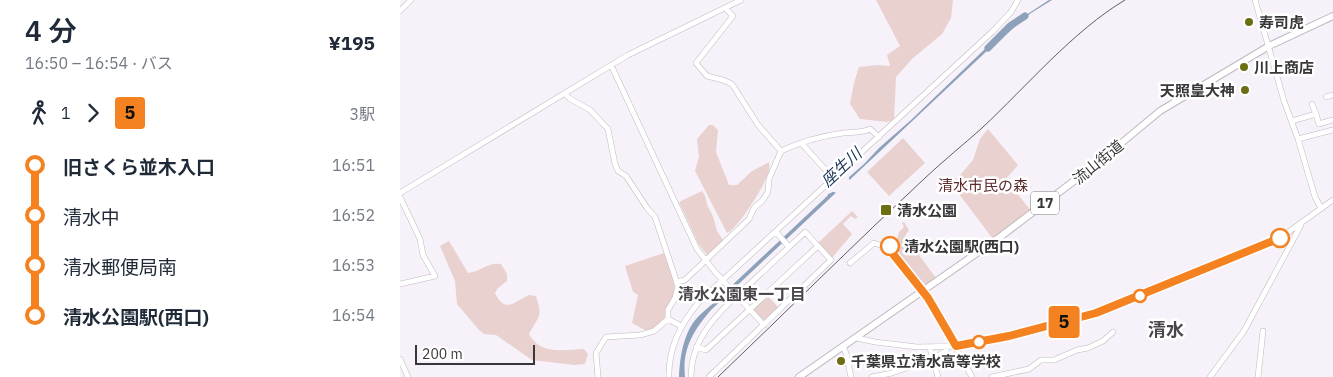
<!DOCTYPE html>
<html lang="ja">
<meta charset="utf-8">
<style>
body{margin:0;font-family:"IBM Plex Sans","Noto Sans JP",sans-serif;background:#f6f6f7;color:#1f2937;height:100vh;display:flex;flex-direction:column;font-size:19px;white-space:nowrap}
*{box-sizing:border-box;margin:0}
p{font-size:16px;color:#747a83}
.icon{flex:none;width:28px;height:28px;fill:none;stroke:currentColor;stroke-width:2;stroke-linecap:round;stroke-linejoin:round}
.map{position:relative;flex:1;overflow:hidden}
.side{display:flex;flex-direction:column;background:#fff;width:400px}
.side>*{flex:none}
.badge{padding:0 10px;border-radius:4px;font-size:18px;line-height:32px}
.scale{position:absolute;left:15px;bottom:12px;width:120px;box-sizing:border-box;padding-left:5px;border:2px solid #383639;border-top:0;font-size:14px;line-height:18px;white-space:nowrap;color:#383639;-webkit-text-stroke:4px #fff;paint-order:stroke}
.map>.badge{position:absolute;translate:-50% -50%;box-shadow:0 0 0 2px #fff}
.legs{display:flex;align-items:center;gap:8px;height:55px;padding:0 25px;font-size:16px}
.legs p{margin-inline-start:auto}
.summary{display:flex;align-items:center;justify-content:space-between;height:85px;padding:0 25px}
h1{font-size:28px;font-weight:600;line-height:38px}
ul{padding:0 25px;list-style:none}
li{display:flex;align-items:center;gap:18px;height:50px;font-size:19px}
li i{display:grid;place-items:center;width:8px;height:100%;margin:0 6px;background:currentColor}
li i::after{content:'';width:12px;height:12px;margin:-6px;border:4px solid;border-radius:50%;background:#fff}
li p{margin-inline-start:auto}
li:first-child i{background:linear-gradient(#0000 50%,currentColor 0)}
li:last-child i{background:linear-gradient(currentColor 50%,#0000 0)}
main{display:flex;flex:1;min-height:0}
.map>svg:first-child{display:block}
.green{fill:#e9d1d0}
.water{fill:#8da1bb}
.pier{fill:#f7f2f9}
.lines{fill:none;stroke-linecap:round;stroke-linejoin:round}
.river{stroke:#8da1bb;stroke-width:7}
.minor-casing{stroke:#beb9c0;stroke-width:6}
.major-casing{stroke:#beb9c0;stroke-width:8}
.minor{stroke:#fff;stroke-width:5}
.major{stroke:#fff;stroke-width:6}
.rail{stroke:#625f63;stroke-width:1}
.line-1-casing{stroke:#fff;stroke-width:11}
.line-1{stroke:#f58220;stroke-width:8}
.poi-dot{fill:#6b6e11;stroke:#fff;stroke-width:2}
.stop-1-dot{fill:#fff;stroke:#f58220;stroke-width:2.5}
.labels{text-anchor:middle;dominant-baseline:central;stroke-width:5;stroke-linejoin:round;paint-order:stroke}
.shield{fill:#fff;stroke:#747274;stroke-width:1}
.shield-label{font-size:14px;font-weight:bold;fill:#383639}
.poi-label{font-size:15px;font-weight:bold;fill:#383639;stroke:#fff;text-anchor:start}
.street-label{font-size:15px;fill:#383639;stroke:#fff}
.park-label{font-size:15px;fill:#5d2b2d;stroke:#fff}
.stop-label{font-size:15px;font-weight:bold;fill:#383639;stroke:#fff;text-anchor:start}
.water-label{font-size:16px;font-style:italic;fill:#163357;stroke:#fff}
.neighbourhood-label{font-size:16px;font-weight:bold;fill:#4a464c;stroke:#fff}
.quarter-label{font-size:18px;font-weight:bold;fill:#4a464c;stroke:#fff}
</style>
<main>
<section class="side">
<div class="summary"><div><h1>4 分</h1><p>16:50 – 16:54 · バス</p></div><b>¥195</b></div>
<div class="legs"><svg class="icon" aria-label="walk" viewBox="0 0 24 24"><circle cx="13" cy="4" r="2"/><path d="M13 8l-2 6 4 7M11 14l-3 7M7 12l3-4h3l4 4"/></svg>1<svg class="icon" aria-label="forward" viewBox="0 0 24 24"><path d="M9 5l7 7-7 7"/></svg><b class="badge" style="background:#f58220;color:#111">5</b><p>3駅</p></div>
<ul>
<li><i style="color:#f58220"></i><b>旧さくら並木入口</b><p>16:51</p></li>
<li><i style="color:#f58220"></i><span>清水中</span><p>16:52</p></li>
<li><i style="color:#f58220"></i><span>清水郵便局南</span><p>16:53</p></li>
<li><i style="color:#f58220"></i><b>清水公園駅(西口)</b><p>16:54</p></li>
</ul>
</section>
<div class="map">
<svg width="933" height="377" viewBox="0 0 933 377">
<rect width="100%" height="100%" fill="#f7f2f9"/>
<path class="green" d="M476 0H553L551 18 542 34 512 59 496 77 494 120 487 122 460 119 450 104 454 83 459 67 477 65 490 66 487 55 500 46Z
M309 125H313L318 130 316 152 329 185H337L352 171 369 162C369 165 370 168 369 171 367 182 337 230 327 233L295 171 299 157 297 139Z
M588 129 618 165 606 179 631 211 593 239 559 194 547 186 561 174 573 160 580 139Z
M503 138 525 163 489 196 467 172Z
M302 191 305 196 308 207 313 216 317 231 323 240 308 256 299 245 279 202Z
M452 211 458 217 455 219 451 216 443 224 452 234 432 258 418 243Z
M504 222 509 230 505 236 536 278 526 284 523 283 495 248 499 232 504 227 502 223Z
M49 241 68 273C80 272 87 262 101 264L107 274V281L98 288 95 293C105 314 114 302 129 295L136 296C143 318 139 315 129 334 140 355 164 350 184 349L188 354 185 364 175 365 132 360 96 335 84 334 79 330 57 304 55 281 40 246Z
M264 253C269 268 279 284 272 300 269 307 266 312 264 320L254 328 247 331 232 323 238 295 233 292 225 266Z
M367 295 379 308 365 321H362L353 309Z"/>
<path class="water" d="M649 0H652L631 13 589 49 311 310C293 331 282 349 285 377H279C280 355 284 328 302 313 309 306 320 300 324 291L327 290 423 200 428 195V194L431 193 464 164 479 148 511 120 587 47 623 17Z"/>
<path class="pier" d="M448 174 450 183 438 194 434 192H428Z"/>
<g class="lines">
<path class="river" d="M588 48 610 26 625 16"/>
<g class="minor-casing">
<path id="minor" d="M855 0 884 101 898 139 915 197 921 208
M325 8 333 16 296 63 307 76 323 80 332 84 358 125 381 151
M0 11 11 0
M211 65 297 249 315 272 364 325
M165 93 169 98 190 110 208 129 215 164 218 171 226 176 247 208 255 217 278 286 275 298 268 310V319L254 331 240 335 206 337 196 353 198 377
M926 97 933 95
M916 114 919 124 933 120
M892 121 916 114 912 104
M898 139 933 130
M402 144 434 179
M0 193 228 55 341 0
M0 197 20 239 23 255 35 276 0 284
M376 232 389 247
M482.5 247a3.5 3.5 0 1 1 7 0a3.5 3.5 0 1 1-7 0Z
M489 249 530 302 572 377
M450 263 474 243 483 246
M276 282 285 280 349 219 354 208 362 201 368 192 369 179 381 151C400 142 422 136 443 133 453 132 461 133 470 129L479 137
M268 319 281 326
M457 338 475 342 517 347 562 346 684 317 725 302 880 238 933 200
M296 347 306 350 418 246
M443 347 446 353 451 377
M530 348 538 377
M0 359 8 377
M269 377C268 348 281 323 299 302L592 32 611 12 618 0
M291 377C291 334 325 306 354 280 371 264 388 248 405 232L431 260 309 377
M472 377 492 373 532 359 546 351 547 347
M592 377 629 369 641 360H654L677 350 688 348 703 341 713 332
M810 377 844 331 901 225
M858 377 863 331"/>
</g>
<g class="major-casing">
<path id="major" d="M399 377 600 237 695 165 760 111 869 46 933 16"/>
</g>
<use href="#minor" class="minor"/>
<use href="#major" class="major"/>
<path class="rail" d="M318 377C387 311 455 243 525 178 543 161 563 145 582 128 627 86 673 31 725 0"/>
</g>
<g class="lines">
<g class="line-1-casing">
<path id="line-1" d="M490 246 489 249 528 298 556 346 609 336 696 313 880 238"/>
</g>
<use href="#line-1" class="line-1"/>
</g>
<g class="poi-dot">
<circle cx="849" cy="22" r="5"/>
<circle cx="844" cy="67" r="5"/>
<circle cx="845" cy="90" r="5"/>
<rect x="480" y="204" width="12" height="12" rx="2.5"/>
<circle cx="441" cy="361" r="5"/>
</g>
<g class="stop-1-dot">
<circle cx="880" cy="238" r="9"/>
<circle cx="490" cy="246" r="9"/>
<circle cx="740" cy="296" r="6"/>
<circle cx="579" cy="342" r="6"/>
</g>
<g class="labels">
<rect class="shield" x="631" y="191.5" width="28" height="23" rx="4"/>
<g class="shield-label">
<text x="645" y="203">17</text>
</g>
<g class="poi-label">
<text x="859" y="22">寿司虎</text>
<text x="854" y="67">川上商店</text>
<text x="835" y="90" text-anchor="end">天照皇大神</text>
<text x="497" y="210">清水公園</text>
<text x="451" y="361">千葉県立清水高等学校</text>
</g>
<g class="street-label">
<text transform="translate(698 162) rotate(-39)">流山街道</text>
</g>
<g class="park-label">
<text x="583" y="185">清水市民の森</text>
</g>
<g class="stop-label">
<text x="504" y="246">清水公園駅(西口)</text>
</g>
<g class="water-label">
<text transform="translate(441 167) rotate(-43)">座生川</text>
</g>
<g class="neighbourhood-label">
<text x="342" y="294">清水公園東一丁目</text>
</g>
<g class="quarter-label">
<text x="766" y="329">清水</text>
</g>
</g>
</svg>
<div class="scale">200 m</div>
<b class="badge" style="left:664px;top:322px;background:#f58220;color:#111">5</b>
</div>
</main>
